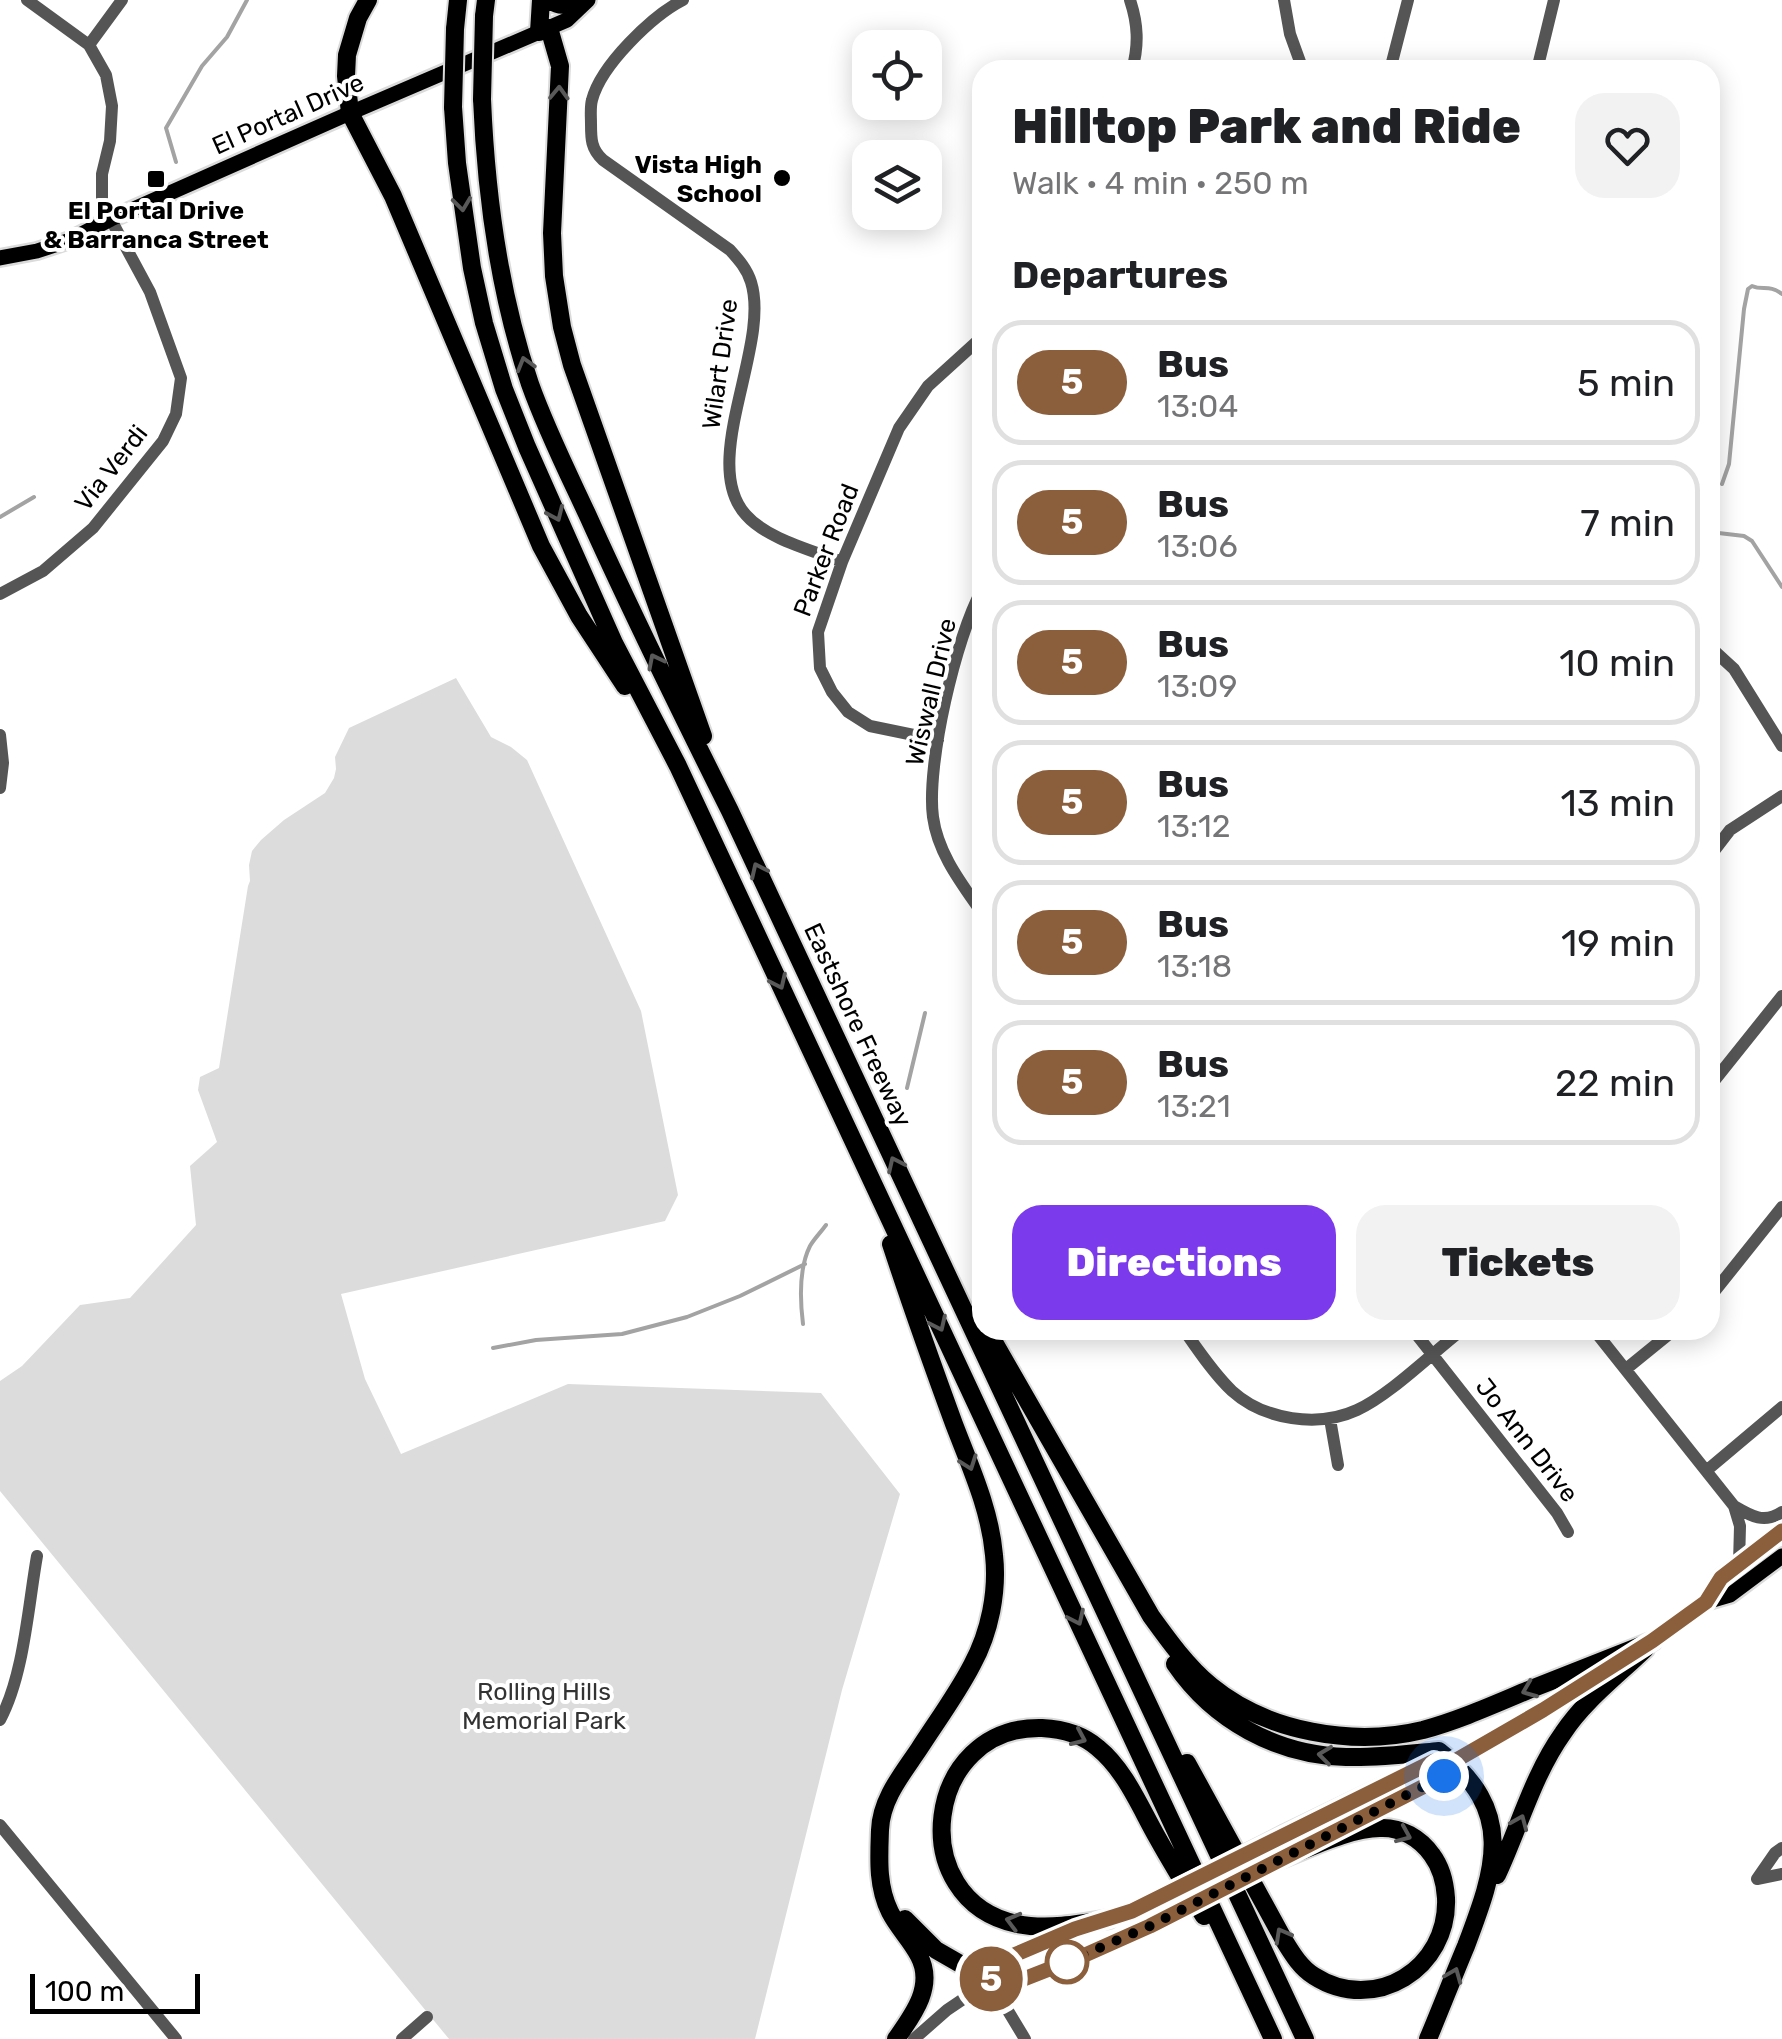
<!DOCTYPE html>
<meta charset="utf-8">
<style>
body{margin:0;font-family:Rubik,sans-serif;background:#f2f2f2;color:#202124;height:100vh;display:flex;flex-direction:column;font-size:38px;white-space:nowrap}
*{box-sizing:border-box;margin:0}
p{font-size:32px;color:#757577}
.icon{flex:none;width:55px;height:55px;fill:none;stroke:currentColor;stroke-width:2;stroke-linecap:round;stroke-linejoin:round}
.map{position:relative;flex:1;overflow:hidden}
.side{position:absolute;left:972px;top:60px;width:748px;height:1280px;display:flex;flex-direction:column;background:#fff;border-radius:30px;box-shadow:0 5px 25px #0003}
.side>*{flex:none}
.badge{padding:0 20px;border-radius:32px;font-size:35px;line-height:65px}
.fabs{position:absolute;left:852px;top:30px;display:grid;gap:20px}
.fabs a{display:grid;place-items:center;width:90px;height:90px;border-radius:20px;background:#fff;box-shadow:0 5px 25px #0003;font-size:50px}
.scale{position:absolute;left:30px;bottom:25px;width:170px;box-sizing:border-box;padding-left:10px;border:5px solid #000;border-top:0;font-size:28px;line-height:35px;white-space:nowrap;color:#000;-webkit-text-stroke:8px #fff;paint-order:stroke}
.you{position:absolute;width:50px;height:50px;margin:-25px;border:8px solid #fff;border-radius:50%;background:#1a73e8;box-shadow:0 0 0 15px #1a73e833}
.map>.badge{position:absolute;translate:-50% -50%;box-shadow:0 0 0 5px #fff}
h2{padding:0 40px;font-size:38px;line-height:90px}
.round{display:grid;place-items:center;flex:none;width:105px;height:105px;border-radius:30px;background:#f2f2f2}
.summary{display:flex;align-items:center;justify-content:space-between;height:170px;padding:0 40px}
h1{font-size:48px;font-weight:800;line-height:75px}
.cta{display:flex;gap:20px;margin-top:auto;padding:20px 40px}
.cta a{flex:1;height:115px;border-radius:30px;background:#7c3aed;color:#fff;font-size:40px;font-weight:800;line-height:115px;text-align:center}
.cta a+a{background:#f2f2f2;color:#202124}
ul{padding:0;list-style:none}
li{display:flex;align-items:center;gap:30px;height:125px;margin:0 20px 15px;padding:0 20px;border:5px solid #e0e0e0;border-radius:30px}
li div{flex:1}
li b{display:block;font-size:38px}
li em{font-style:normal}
li .badge{min-width:110px;font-weight:700;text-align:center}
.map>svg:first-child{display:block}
.green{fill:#dcdcdc}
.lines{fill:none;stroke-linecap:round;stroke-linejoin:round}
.stream{stroke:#a3a3a3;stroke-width:4}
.major-casing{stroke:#dbdbdb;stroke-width:20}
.highway-casing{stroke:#dbdbdb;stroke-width:22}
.minor{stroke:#555;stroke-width:12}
.major{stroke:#000;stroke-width:15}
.highway{stroke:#000;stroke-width:18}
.major-bridge-casing{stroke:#dbdbdb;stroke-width:20;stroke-linecap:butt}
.highway-bridge-casing{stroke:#dbdbdb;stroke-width:22;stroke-linecap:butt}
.major-bridge{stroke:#000;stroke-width:15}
.highway-bridge{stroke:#000;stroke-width:18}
.oneway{stroke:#595959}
.line-casing{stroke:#fff;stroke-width:22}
.line{stroke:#8b5e3c;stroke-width:15}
.walk{stroke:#000;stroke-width:10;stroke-dasharray:0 18}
.poi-dot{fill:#000;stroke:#fff;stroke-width:4}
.stop-dot{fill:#fff;stroke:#8b5e3c;stroke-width:5}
.labels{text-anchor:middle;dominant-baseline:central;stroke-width:8;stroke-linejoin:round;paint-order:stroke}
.street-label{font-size:25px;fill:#000;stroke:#fff}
.poi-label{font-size:25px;font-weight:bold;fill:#000;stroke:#fff;text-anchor:end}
.park-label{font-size:25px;fill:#333;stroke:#fff}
</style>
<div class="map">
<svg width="1782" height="2039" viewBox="0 0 1782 2039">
<rect width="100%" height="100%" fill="#fff"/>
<path class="green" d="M456 678 491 737 511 747 527 760 641 1011 678 1195 665 1221 341 1294 365 1379 401 1454 568 1384 821 1393 900 1494 842 1690 755 2039H449L0 1491V1381L22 1366 80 1305 130 1298 196 1225 190 1166 217 1142 198 1090 200 1077 219 1068 248 886 250 881 249 865 252 851 261 840 284 820 325 793 334 778 336 769 335 757 349 728Z"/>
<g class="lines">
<path class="stream" d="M176 162 166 128 202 66 227 37 247 0
M1722 484 1729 464 1744 309 1748 289 1752 286C1763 291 1769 284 1782 294
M0 517 34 497
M1710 532 1744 536 1752 541 1782 587
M907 1088 925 1013
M803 1324C800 1300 799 1268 810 1246 814 1239 821 1232 826 1225
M493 1348 536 1340 622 1334 687 1317 740 1296 805 1264"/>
<g class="major-casing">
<path id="major" d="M0 258 37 251 70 240 111 219 350 113 567 20 588 0
M1706 1602 1721 1577 1782 1531
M1643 1647 1706 1602 1730 1595 1782 1556
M1285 1833 1434 1761 1453 1762
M1331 1833 1443 1776 1453 1762 1543 1710 1623 1658
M990 1981 1005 1984 1016 1982 1085 1955 1150 1926"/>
</g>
<g class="highway-casing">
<path id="highway" d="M368 0 358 18 347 55 346 76 350 113 393 196 541 546 579 616 625 686
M549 0C559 6 566 7 576 0
M484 16 486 0
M549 28 560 66 552 233 554 276 562 327 572 365 703 736
M455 29 458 0
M539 32 541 0
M482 99C486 195 499 293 530 384 546 429 568 473 588 516 633 616 681 713 730 811L1305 2039
M453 107 457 163 472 268 484 323 504 389 527 447 614 643 678 766 1273 2039
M891 1244C911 1305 932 1364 954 1424 970 1466 990 1509 994 1555 998 1591 990 1632 972 1665 957 1694 937 1721 919 1749 903 1773 881 1799 880 1830 879 1858 877 1886 890 1912 898 1928 911 1940 919 1956 935 1986 913 2015 896 2039
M987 1330 1151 1616C1169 1641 1187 1666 1211 1686 1267 1732 1353 1747 1423 1730 1460 1720 1495 1704 1531 1689 1571 1673 1612 1657 1653 1641
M1175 1664C1214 1721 1277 1755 1346 1757 1377 1758 1409 1754 1439 1751 1516 1811 1496 1867 1466 1946 1453 1977 1441 2008 1428 2039
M1187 1763 1285 1942C1293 1955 1301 1968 1314 1976 1375 2015 1449 1968 1446 1898 1445 1882 1441 1867 1432 1855 1420 1838 1401 1827 1380 1828 1349 1828 1308 1849 1278 1860
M1497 1875C1519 1828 1533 1775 1563 1733 1584 1701 1617 1676 1645 1649
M905 1919 936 1950 990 1981
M1109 1919C1080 1924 1047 1930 1017 1924 903 1900 924 1725 1042 1728 1062 1729 1082 1734 1098 1748 1125 1770 1140 1807 1157 1837 1172 1864 1188 1890 1204 1916"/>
</g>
<path class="minor" d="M683 0C652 16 601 65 592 100 590 107 591 116 591 124 591 139 591 149 603 160L730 250C739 260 747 269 751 282 771 346 698 462 746 515 767 539 812 550 842 562
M1130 0C1138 24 1139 45 1132 70
M1284 0 1290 34 1303 70
M89 45 122 0
M1390 70 1408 0
M1537 70 1554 0
M982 590C956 636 926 765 933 817 938 854 962 884 982 913
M0 594 43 571 93 528 163 441 176 414 181 378 150 292 102 203V174L110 141 112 106 106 75 89 45 27 0
M1710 647 1734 669 1782 746
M0 735 3 763 0 788
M938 740 870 726 848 712 832 692 820 668 818 632 842 562 899 428 928 386 982 337
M1710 856 1730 830 1782 796
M1710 1086 1782 996
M1710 1297 1782 1207
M1184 1330C1198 1350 1214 1374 1232 1391 1264 1420 1318 1428 1357 1410 1390 1395 1432 1353 1462 1330
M1413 1330 1557 1513 1568 1532
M1594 1330 1734 1506 1740 1526 1739 1564
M1626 1369 1674 1330
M1330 1419 1338 1465
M1706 1471 1782 1407
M1734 1506C1751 1516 1764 1524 1782 1512
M0 1720C24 1675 28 1607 37 1556
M0 1825 176 2039
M1757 1879 1775 1853 1782 1848
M1757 1879 1782 1874
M990 1981 1025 2039
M402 2039 427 2017
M914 2039 947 2010 990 1981 999 1964 1007 1958 1073 1930"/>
<use href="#major" class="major"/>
<use href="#highway" class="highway"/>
<g class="major-bridge-casing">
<path id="major-bridge" d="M1132 1911 1285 1833
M1150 1926 1278 1860"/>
</g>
<g class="highway-bridge-casing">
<path id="highway-bridge" d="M482 99 484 16
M453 107 455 29"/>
</g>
<use href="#major-bridge" class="major-bridge"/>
<use href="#highway-bridge" class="highway-bridge"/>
</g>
<defs><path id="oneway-chevron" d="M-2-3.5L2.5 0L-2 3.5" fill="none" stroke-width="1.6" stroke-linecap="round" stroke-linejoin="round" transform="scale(2.5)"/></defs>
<g class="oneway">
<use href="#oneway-chevron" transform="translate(559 93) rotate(-88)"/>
<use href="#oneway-chevron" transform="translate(462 204) rotate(83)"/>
<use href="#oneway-chevron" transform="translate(525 364) rotate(-106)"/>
<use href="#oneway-chevron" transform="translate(556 514) rotate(66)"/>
<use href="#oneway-chevron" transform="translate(655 661) rotate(-117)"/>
<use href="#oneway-chevron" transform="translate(758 870) rotate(-115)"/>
<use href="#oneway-chevron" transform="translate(779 982) rotate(65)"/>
<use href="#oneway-chevron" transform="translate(895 1164) rotate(-115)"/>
<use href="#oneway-chevron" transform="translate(939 1324) rotate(65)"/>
<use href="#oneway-chevron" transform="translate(969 1463) rotate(70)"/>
<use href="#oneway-chevron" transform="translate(1077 1618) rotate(65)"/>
<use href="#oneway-chevron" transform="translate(1529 1690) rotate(158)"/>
<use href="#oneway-chevron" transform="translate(1079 1738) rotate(24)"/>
<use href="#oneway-chevron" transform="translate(1325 1755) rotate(-173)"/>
<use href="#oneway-chevron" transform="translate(1520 1822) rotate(-67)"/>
<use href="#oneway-chevron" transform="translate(1404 1835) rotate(23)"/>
<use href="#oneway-chevron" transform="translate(1013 1921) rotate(-165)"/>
<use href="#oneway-chevron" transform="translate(1282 1935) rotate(-119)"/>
<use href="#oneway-chevron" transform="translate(1454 1975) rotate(-68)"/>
</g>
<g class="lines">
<g class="line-casing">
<path id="line" d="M1434 1761 1132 1911 1075 1929 1007 1958 998 1964 990 1981 1005 1984 1016 1982 1085 1955 1150 1926 1444 1776 1453 1762 1543 1710 1652 1641 1706 1602 1721 1578 1782 1531"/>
</g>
<use href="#line" class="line"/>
<path class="walk" d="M1067 1962 1150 1926 1444 1776"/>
</g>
<g class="poi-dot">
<circle cx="782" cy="178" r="10"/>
<rect x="146" y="169" width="20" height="20" rx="5"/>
</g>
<circle class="stop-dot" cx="1067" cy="1962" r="20"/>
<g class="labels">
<g class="street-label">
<text transform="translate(288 114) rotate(-24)">El Portal Drive</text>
<text transform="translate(720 364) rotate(-82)">Wilart Drive</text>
<text transform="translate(111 468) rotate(-52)">Via Verdi</text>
<text transform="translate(826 550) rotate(-69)">Parker Road</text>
<text transform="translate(931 692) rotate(-77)">Wiswall Drive</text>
<text transform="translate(858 1025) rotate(65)">Eastshore Freeway</text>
<text transform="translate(1527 1440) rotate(52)">Jo Ann Drive</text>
</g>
<g class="poi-label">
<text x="762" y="164">Vista High<tspan x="762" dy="29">School</tspan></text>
<text x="156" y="210" text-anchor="middle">El Portal Drive<tspan x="156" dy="29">&amp; Barranca Street</tspan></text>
</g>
<g class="park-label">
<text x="544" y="1691">Rolling Hills<tspan x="544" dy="29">Memorial Park</tspan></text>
</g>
</g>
</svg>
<div class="fabs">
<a><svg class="icon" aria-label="locate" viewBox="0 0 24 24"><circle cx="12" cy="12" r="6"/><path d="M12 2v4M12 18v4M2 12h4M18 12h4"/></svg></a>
<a><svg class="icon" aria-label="layers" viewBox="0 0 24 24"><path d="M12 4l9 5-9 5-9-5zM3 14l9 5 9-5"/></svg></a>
</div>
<div class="scale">100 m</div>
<div class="you" style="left:1444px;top:1776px"></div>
<b class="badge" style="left:991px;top:1979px;background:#8b5e3c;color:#fff">5</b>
<section class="side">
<div class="summary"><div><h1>Hilltop Park and Ride</h1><p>Walk · 4 min · 250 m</p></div><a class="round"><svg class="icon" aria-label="heart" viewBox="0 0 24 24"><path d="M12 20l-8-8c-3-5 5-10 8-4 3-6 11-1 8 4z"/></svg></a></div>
<h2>Departures</h2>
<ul>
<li><span class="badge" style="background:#8b5e3c;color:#fff">5</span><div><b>Bus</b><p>13:04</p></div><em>5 min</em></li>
<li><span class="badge" style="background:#8b5e3c;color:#fff">5</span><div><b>Bus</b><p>13:06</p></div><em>7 min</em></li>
<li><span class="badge" style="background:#8b5e3c;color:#fff">5</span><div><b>Bus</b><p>13:09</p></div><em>10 min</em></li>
<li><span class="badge" style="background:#8b5e3c;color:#fff">5</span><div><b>Bus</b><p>13:12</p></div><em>13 min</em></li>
<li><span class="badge" style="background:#8b5e3c;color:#fff">5</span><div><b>Bus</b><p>13:18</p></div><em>19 min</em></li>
<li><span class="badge" style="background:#8b5e3c;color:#fff">5</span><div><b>Bus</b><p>13:21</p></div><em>22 min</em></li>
</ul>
<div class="cta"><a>Directions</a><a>Tickets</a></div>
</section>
</div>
